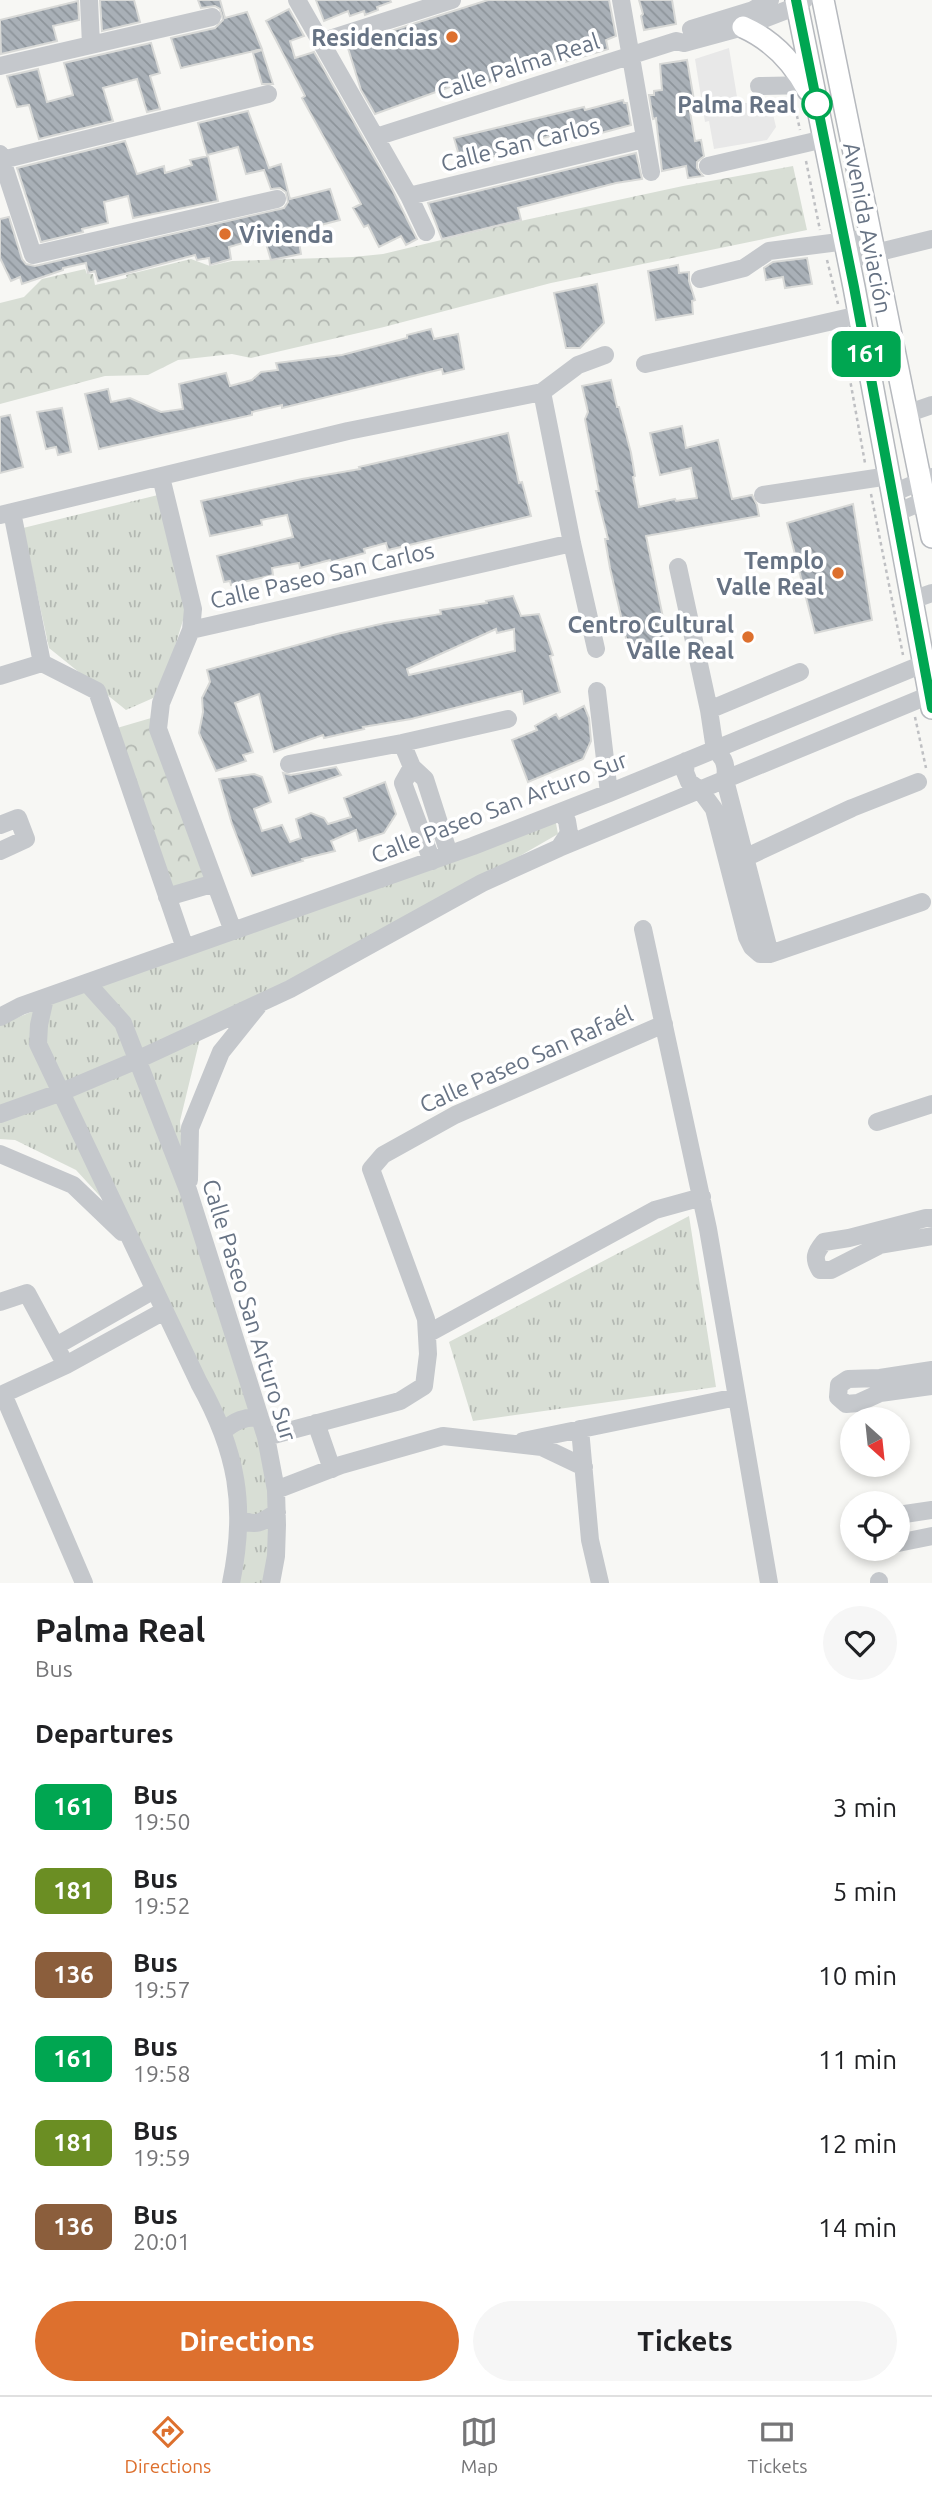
<!DOCTYPE html>
<meta charset="utf-8">
<style>
body{margin:0;font-family:Ubuntu,sans-serif;background:#f6f6f6;color:#202124;height:100vh;display:flex;flex-direction:column;font-size:26px;white-space:nowrap}
*{box-sizing:border-box;margin:0}
p{font-size:23px;color:#757577}
.icon{flex:none;width:38px;height:38px;fill:none;stroke:currentColor;stroke-width:2;stroke-linecap:round;stroke-linejoin:round}
.map{position:relative;height:1583px;overflow:hidden}
.details{display:flex;flex-direction:column;background:#fff;flex:1}
.details>*{flex:none}
.badge{padding:0 14px;border-radius:10px;font-size:24px;line-height:46px}
.needle{width:46px;rotate:153deg}
.buttons{position:absolute;left:840px;top:1407px;display:grid;gap:14px}
.buttons a{display:grid;place-items:center;width:70px;height:70px;border-radius:50%;background:#fff;box-shadow:0 4px 10px #0003;font-size:35px}
.map>.badge{position:absolute;translate:-50% -50%;box-shadow:0 0 0 4px #fff}
h2{padding:0 35px;font-size:26px;line-height:63px}
.round{display:grid;place-items:center;flex:none;width:74px;height:74px;border-radius:37px;background:#f6f6f6}
.summary{display:flex;align-items:center;justify-content:space-between;height:119px;padding:0 35px}
h1{font-size:33px;font-weight:700;line-height:52px}
.action{display:flex;gap:14px;margin-top:auto;padding:14px 35px}
.action a{flex:1;height:80px;border-radius:42px;background:#dd702e;color:#fff;font-size:28px;font-weight:700;line-height:80px;text-align:center}
.action a+a{background:#f6f6f6;color:#202124}
ul{padding:0;list-style:none}
li{display:flex;align-items:center;gap:21px;height:84px;padding:0 35px}
li div{flex:1}
li b{display:block;font-size:26px}
li em{font-style:normal}
li .badge{min-width:77px;font-weight:700;text-align:center}
.menu{display:flex;justify-content:space-around;align-items:center;height:98px;border-top:2px solid #e0e0e0;background:#fff;font-size:19px;color:#757577}
.menu a{display:grid;justify-items:center;gap:4px}
.menu .active{color:#dd702e}
.map>svg:first-child{display:block}
.built{fill:#e8e8e8}
.grass{fill:url(#grass-tufts)}
.park{fill:url(#park-crowns)}
.building{fill:url(#building-back-hatch);stroke:#d8d9d7;stroke-width:2;fill-rule:evenodd}
.lines{fill:none;stroke-linecap:round;stroke-linejoin:round}
.major-casing{stroke:#b6b9be;stroke-width:24}
.path{stroke:#bfc0c3;stroke-width:2.5;stroke-dasharray:3.5 3.5;stroke-linecap:butt}
.minor{stroke:#c5c8cc;stroke-width:18}
.major{stroke:#fff;stroke-width:21}
.line-casing{stroke:#fff;stroke-width:16}
.line{stroke:#00a651;stroke-width:10}
.poi-dot{fill:#dd702e;stroke:#fff;stroke-width:2.5}
.stop-dot{fill:#fff;stroke:#00a651;stroke-width:3.5}
.labels{text-anchor:middle;dominant-baseline:central;stroke-width:7;stroke-linejoin:round;paint-order:stroke}
.poi-label{font-size:23px;font-weight:bold;fill:#677384;stroke:#fff;text-anchor:end}
.street-label{font-size:23px;fill:#677384;stroke:#fff}
.stop-label{font-size:23px;font-weight:bold;fill:#677384;stroke:#fff;text-anchor:end}
</style>
<div class="map">
<svg width="932" height="1583" viewBox="0 0 932 1583">
<defs>
<pattern id="grass-tufts" width="24" height="20" patternUnits="userSpaceOnUse" patternTransform="scale(1.75)"><rect width="24" height="20" fill="#d8ded5"/><path d="M3 7l-1-3M5 7V3M7 7l1-3M15 17l-1-3M17 17v-4M19 17l1-3" fill="none" stroke="#b3b8b2"/></pattern>
<pattern id="park-crowns" width="20" height="18" patternUnits="userSpaceOnUse" patternTransform="scale(1.75)"><rect width="20" height="18" fill="#d8ded5"/><path d="M2 6a3 3 0 1 1 6 0M12 15a3 3 0 1 1 6 0" fill="none" stroke="#b3b8b2"/></pattern>
<pattern id="building-back-hatch" width="6" height="6" patternUnits="userSpaceOnUse" patternTransform="scale(1.75)"><rect width="6" height="6" fill="#a9b0b7"/><path d="M-1 5l2 2M0 0l6 6M5-1l2 2" fill="none" stroke="#8d949a"/></pattern>
</defs>
<rect width="100%" height="100%" fill="#f7f7f4"/>
<path class="built" d="M729 48 738 103H749L751 113 772 110 776 127 767 140 714 149 709 121 705 122 695 59Z"/>
<path class="grass" d="M158 495 188 604 160 695 126 710 49 648 23 528Z
M555 818 558 834 471 884 203 1026 180 1121 185 1195 269 1472V1583H232L229 1436 130 1229 76 1170 15 1140 0 1139V1025L50 1004Z
M689 1216 716 1387 473 1421 449 1342Z"/>
<path class="park" d="M793 166 807 230 551 283 384 327 251 358 232 354 178 360 148 375 105 376 0 404V303L24 297 42 279 85 269 87 274H93L95 285 127 278 126 275 191 259 210 266 232 261 353 257 383 254 525 220 683 186Z
M158 716 212 882 170 895 117 728Z"/>
<path class="building" d="M100 0H134L140 22 102 31Z
M198 0H220L225 18 247 12 262 49 181 68 171 38 215 28 223 20 220 9 215 6 201 8Z
M316 0H390L391 2 377 7 378 10 365 15 364 11 350 16 348 11 324 21Z
M488 0H609L616 36 606 40 608 49 565 62 564 59 543 64 519 72 517 68 495 75 497 80 475 88 473 82 459 86 458 84 375 114 361 90 347 45Z
M639 0H672L676 24 644 30 641 16 643 14Z
M78 1 79 20 53 26 57 41 1 54 0 20Z
M289 9 304 36 290 41 295 58 314 52 391 187 417 239 406 245 401 236 379 247 368 225 364 227 353 208 361 204 302 98 305 96 266 21Z
M151 43 160 73 150 76 160 109 147 112 137 79 103 88 113 121 39 139 29 105 17 107 7 76 38 69 47 102 73 95 64 63Z
M262 50 273 84H262L253 53Z
M687 60 694 100H688L695 141 701 140 704 156 697 162V168L703 176 688 178 686 166 662 171 656 118 653 119 649 95H654V91L662 90 660 64Z
M623 100 624 103H627L631 125 590 136 589 132 567 137V140L553 143 551 136 518 144 519 152 504 156V153L462 166 454 138 584 107 585 110Z
M248 111 269 168 281 164 290 199 330 189 340 220 297 231 301 254 271 260 264 237 229 247 231 259 210 265 209 258 197 260 195 255 98 281 95 271 88 273 86 263 63 268V270L22 284 20 277 11 281 0 258V219L9 217 22 259 26 264 35 266 284 208 288 202 286 192 280 188 271 189 264 170 246 174 238 147 207 155 198 123Z
M125 141 137 174 164 166 165 173 192 165 190 160 208 156 218 201 133 218 128 196 104 202 108 223 82 229 83 232 41 242 17 168Z
M636 153 642 179 616 183 518 208 521 220 442 239 428 203Z
M807 258 812 284 785 288 783 277 766 280 764 268 773 262Z
M678 265 679 273 689 272V281L695 300 692 301 693 314 656 320 648 271Z
M597 284 604 323 580 348H566L554 293Z
M431 329 434 339 458 334 464 369 443 374 442 369 282 408V405L252 412V415L99 449 85 394 108 389 111 402 130 398 161 412 183 409 179 384 226 373 230 386 252 380 261 372 278 370 276 363 342 355 407 338V335Z
M611 380 617 407H619L631 453 635 476 633 477 639 507 675 499 676 501 697 498 691 468 660 475 650 433 682 426 686 448 718 440 732 499 752 495 757 505 759 516 646 536 666 632 663 634 665 646 655 655 631 660 610 568 605 539H608L596 491H599L585 419 588 412 582 386Z
M62 408 71 452 58 455 56 447 46 449 37 412Z
M10 415 23 467 0 473V417Z
M508 433 519 483 522 482 531 516 388 550 386 543 364 549 365 553 331 562 330 560 300 568 299 563 272 568 273 575 231 585 230 581 224 582 217 556 293 537 287 515 261 520 262 525 210 536 201 501 302 479 360 469 359 467Z
M853 504 872 620 815 633 787 523Z
M513 596 521 616 539 614 553 655 550 656 560 692 524 704 522 691 411 719 363 727 364 729 324 738 323 735 274 752 259 694 235 703 253 752 243 755 246 761 216 771 199 733 203 712 202 698 210 682 207 670 337 634 385 623 441 614 440 610 487 603 486 601ZM496 629 497 633 514 629 515 651 409 675 407 669Z
M584 706 589 718 591 741 583 759 528 782 512 740 537 730 535 726 556 714 559 719Z
M336 767 341 775 289 793 283 773 291 775Z
M254 774 262 777 271 802 254 809 262 831 282 825 290 842 301 838 296 819 311 813 324 818 328 824 351 817 344 798 385 782 396 814 384 833 359 841 356 830 331 841 335 851 302 859 303 861 252 876 232 824 219 779Z"/>
<g class="lines">
<g class="major-casing">
<path id="major" d="M796 0 854 287 932 708
M823 0 932 537
M743 27C772 40 793 62 808 90"/>
</g>
<path class="path" d="M794 102 800 130
M806 161 820 230
M827 260 838 304
M842 335 865 463
M871 494 903 655
M915 717 926 768"/>
<path class="minor" d="M89 0 91 45
M297 0 409 196 426 232
M621 0 651 172
M691 29 753 10 770 0
M320 42 452 0
M0 66 212 17
M759 86 813 85
M376 137 676 41 684 43 743 27 797 6 804 0
M0 154 33 255 277 199
M2 160 268 94
M708 166 824 139
M409 196 644 139
M847 260 932 239
M700 279 744 268 769 251 870 238
M645 364 859 315
M542 392 572 543 596 649
M906 414 932 405
M161 477 193 609 191 630 161 703 158 729 233 931
M892 493 932 477
M763 495 889 476
M12 512 42 663
M895 513 932 498
M0 515 348 431 542 392 578 365 605 355
M678 567 709 710 715 750C725 758 727 767 725 780L770 954
M912 600 932 593
M191 630 572 543
M0 676 42 663 97 691 185 948
M597 691 609 793
M709 710 800 672
M402 743 412 767 425 779 449 854
M686 761 685 772 689 782 700 790 714 809 747 937 752 947 760 954H770L922 902
M289 764 402 743 508 719
M412 767 403 783 432 861
M0 825 18 818 26 839 0 851
M559 848 569 833 567 821 561 812
M736 862 852 808 918 782
M167 897 215 883
M643 929 708 1229 769 1583
M87 983 123 1023 188 1190 266 1437 276 1490 277 1525 276 1556 271 1583
M45 998 39 1025 38 1044 199 1383C237 1451 247 1506 231 1583
M0 1017 21 1006 473 846 609 793 923 664
M0 1114 59 1093 137 1060 290 989 482 883 559 848 932 694
M877 1122 932 1104
M0 1154 73 1185 122 1232
M189 1180 190 1128 221 1052 258 1006
M932 1218H926L849 1238 824 1242C815 1253 813 1258 820 1270H831L880 1245 932 1236
M0 1302 27 1293 61 1356
M427 1334 655 1210 702 1197
M56 1346 154 1290
M932 1370 880 1378 848 1379 839 1385 838 1397 846 1404 858 1403 880 1393 932 1386
M316 1423 332 1469
M580 1429 590 1540 600 1583
M223 1431C235 1421 245 1416 260 1418
M266 1437 400 1401 424 1386 428 1354 426 1319 371 1169 383 1155 455 1115 664 1024
M523 1441 737 1397
M276 1490 341 1465 443 1436 542 1447 584 1467
M898 1515 932 1510
M239 1518C255 1528 263 1522 277 1512
M898 1543 932 1536
M879 1581V1583
M84 1583 3 1394 66 1365 164 1311"/>
<use href="#major" class="major"/>
</g>
<g class="lines">
<g class="line-casing">
<path id="line" d="M796 0 854 287 932 708"/>
</g>
<use href="#line" class="line"/>
</g>
<g class="poi-dot">
<circle cx="452" cy="37" r="7"/>
<circle cx="225" cy="234" r="7"/>
<circle cx="838" cy="573" r="7"/>
<circle cx="748" cy="637" r="7"/>
</g>
<circle class="stop-dot" cx="817" cy="104" r="14"/>
<g class="labels">
<g class="poi-label">
<text x="438" y="37">Residencias</text>
<text x="239" y="234" text-anchor="start">Vivienda</text>
<text x="824" y="560">Templo<tspan x="824" dy="26">Valle Real</tspan></text>
<text x="734" y="624">Centro Cultural<tspan x="734" dy="26">Valle Real</tspan></text>
</g>
<g class="street-label">
<text transform="translate(518 66) rotate(-18)">Calle Palma Real</text>
<text transform="translate(520 144) rotate(-14)">Calle San Carlos</text>
<text transform="translate(868 228) rotate(79)">Avenida Aviación</text>
<text transform="translate(322 575) rotate(-13)">Calle Paseo San Carlos</text>
<text transform="translate(499 807) rotate(-21)">Calle Paseo San Arturo Sur</text>
<text transform="translate(526 1059) rotate(-24)">Calle Paseo San Rafaél</text>
<text transform="translate(250 1310) rotate(73)">Calle Paseo San Arturo Sur</text>
</g>
<g class="stop-label">
<text x="796" y="104">Palma Real</text>
</g>
</g>
</svg>
<div class="buttons">
<a><svg class="needle" viewBox="-14 -14 28 28"><path d="M0-13l5 13h-10z" fill="#e53935"/><path d="M0 13l5-13h-10z" fill="#757577"/></svg></a>
<a><svg class="icon" aria-label="locate" viewBox="0 0 24 24"><circle cx="12" cy="12" r="6"/><path d="M12 2v4M12 18v4M2 12h4M18 12h4"/></svg></a>
</div>
<b class="badge" style="left:866px;top:354px;background:#00a651;color:#fff">161</b>
</div>
<section class="details">
<div class="summary"><div><h1>Palma Real</h1><p>Bus</p></div><a class="round"><svg class="icon" aria-label="heart" viewBox="0 0 24 24"><path d="M12 20l-8-8c-3-5 5-10 8-4 3-6 11-1 8 4z"/></svg></a></div>
<h2>Departures</h2>
<ul>
<li><span class="badge" style="background:#00a651;color:#fff">161</span><div><b>Bus</b><p>19:50</p></div><em>3 min</em></li>
<li><span class="badge" style="background:#6b8e23;color:#fff">181</span><div><b>Bus</b><p>19:52</p></div><em>5 min</em></li>
<li><span class="badge" style="background:#8b5e3c;color:#fff">136</span><div><b>Bus</b><p>19:57</p></div><em>10 min</em></li>
<li><span class="badge" style="background:#00a651;color:#fff">161</span><div><b>Bus</b><p>19:58</p></div><em>11 min</em></li>
<li><span class="badge" style="background:#6b8e23;color:#fff">181</span><div><b>Bus</b><p>19:59</p></div><em>12 min</em></li>
<li><span class="badge" style="background:#8b5e3c;color:#fff">136</span><div><b>Bus</b><p>20:01</p></div><em>14 min</em></li>
</ul>
<div class="action"><a>Directions</a><a>Tickets</a></div>
</section>
<nav class="menu">
<a class="active"><svg class="icon" aria-label="directions" viewBox="0 0 24 24"><path d="M12 3l9 9-9 9-9-9zM9 14v-3h6M13 9l2 2-2 2"/></svg>Directions</a>
<a><svg class="icon" aria-label="map" viewBox="0 0 24 24"><path d="M3 6l6-2 6 2 6-2v14l-6 2-6-2-6 2zM9 4v14M15 6v14"/></svg>Map</a>
<a><svg class="icon" aria-label="tickets" viewBox="0 0 24 24"><path d="M3 7h18v10H3zM15 7v10"/></svg>Tickets</a>
</nav>
